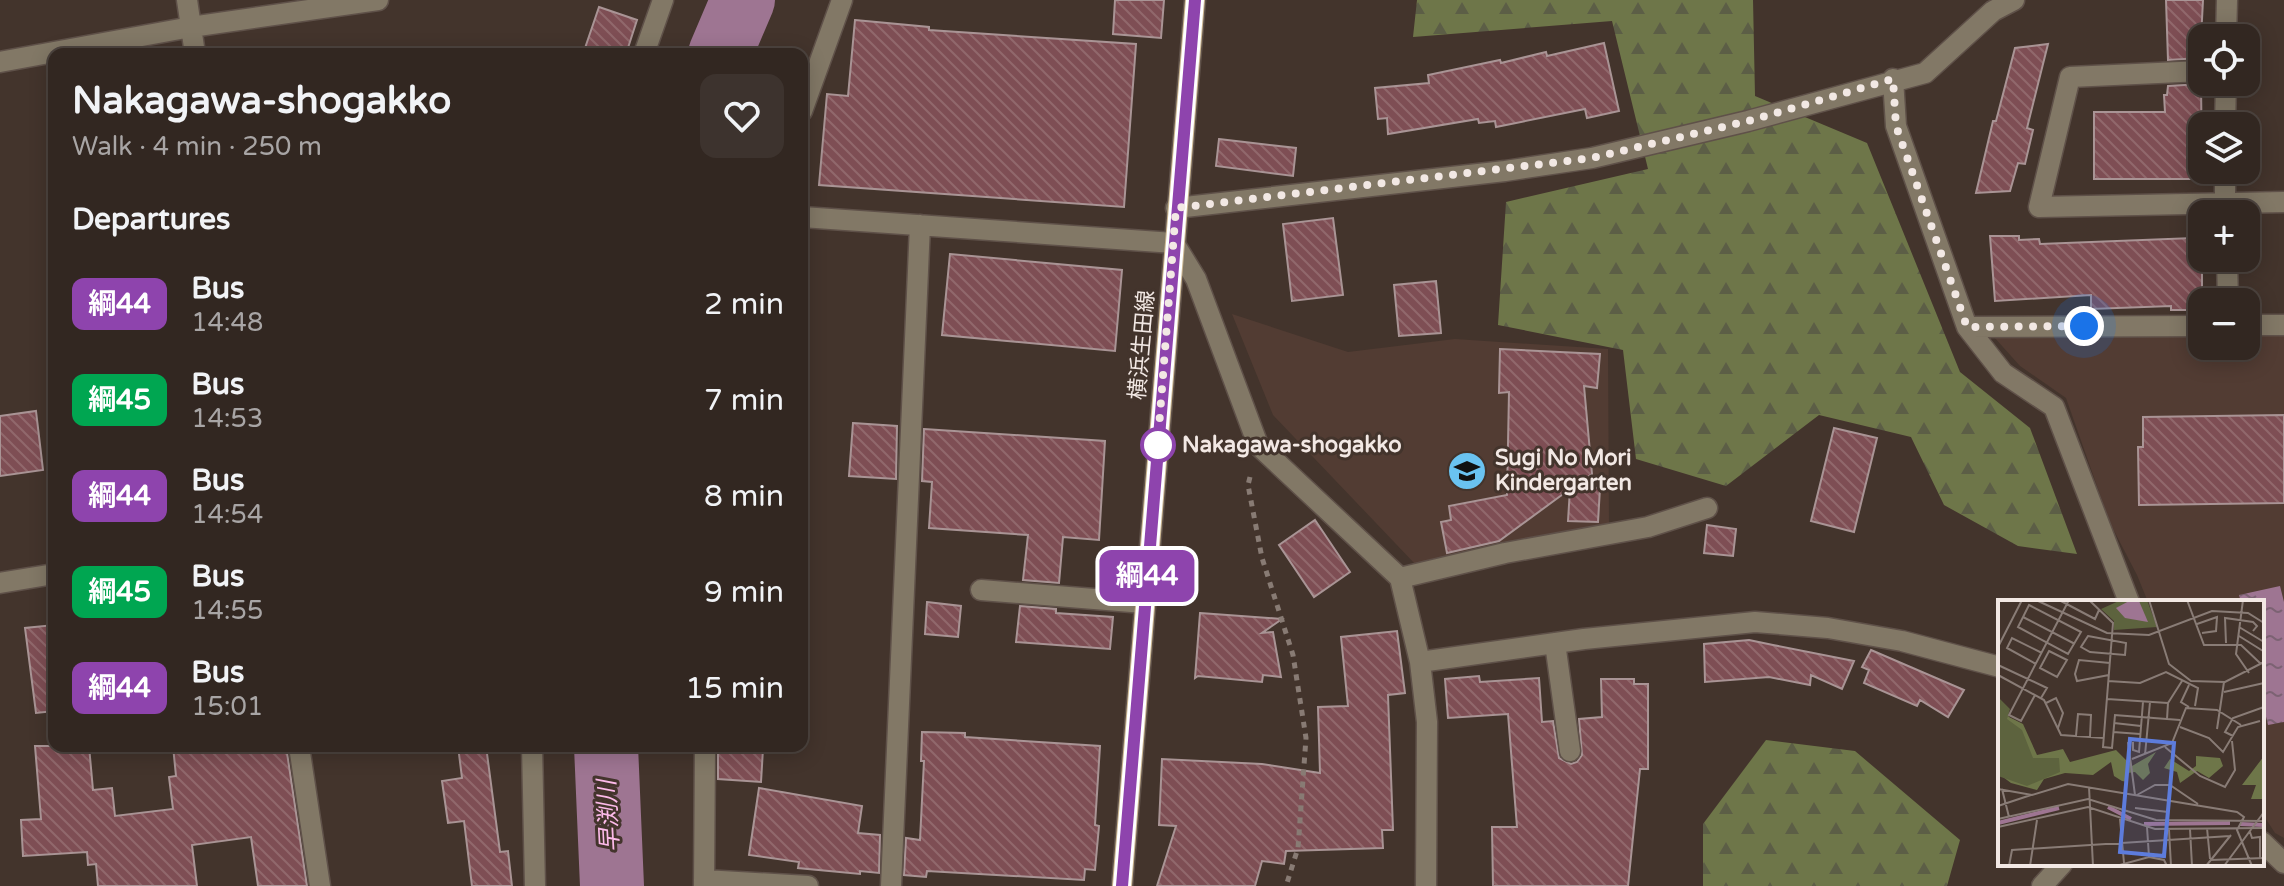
<!DOCTYPE html>
<meta charset="utf-8">
<style>
body{margin:0;font-family:"Varela Round","Noto Sans JP",sans-serif;background:#3d332e;color:#f1f3f6;height:100vh;display:flex;flex-direction:column;font-size:30px;white-space:nowrap}
*{box-sizing:border-box;margin:0}
p{font-size:26px;color:#a8a5a5}
.icon{flex:none;width:44px;height:44px;fill:none;stroke:currentColor;stroke-width:2;stroke-linecap:round;stroke-linejoin:round}
.map{position:relative;flex:1;overflow:hidden}
.details{position:absolute;left:48px;top:48px;width:760px;height:704px;display:flex;flex-direction:column;background:#322721;border-radius:16px;box-shadow:0 4px 20px #0003,0 0 0 2px #4d443f}
.details>*{flex:none}
.badge{padding:0 16px;border-radius:12px;font-size:28px;line-height:52px}
.controls{position:absolute;left:2188px;top:24px;display:grid;gap:16px}
.controls a{display:grid;place-items:center;width:72px;height:72px;border-radius:16px;background:#322721;box-shadow:0 4px 20px #0003,0 0 0 2px #4d443f;font-size:40px}
.you{position:absolute;width:40px;height:40px;margin:-20px;border:6px solid #fff;border-radius:50%;background:#1a73e8;box-shadow:0 0 0 12px #1a73e833}
.map>.badge{position:absolute;translate:-50% -50%;box-shadow:0 0 0 4px #fff}
h2{padding:0 24px;font-size:30px;line-height:72px}
.round{display:grid;place-items:center;flex:none;width:84px;height:84px;border-radius:16px;background:#3d332e}
.overview{display:flex;align-items:center;justify-content:space-between;height:136px;padding:0 24px}
h1{font-size:38px;font-weight:700;line-height:60px}
ul{padding:0;list-style:none}
li{display:flex;align-items:center;gap:24px;height:96px;padding:0 24px}
li div{flex:1}
li b{display:block;font-size:30px}
li em{font-style:normal}
li .badge{min-width:88px;font-weight:700;text-align:center}
.map>svg:first-child{display:block}
.built{fill:#523c33}
.forest{fill:url(#forest-firs)}
.water{fill:url(#water-ripples)}
.lines{fill:none;stroke-linecap:round;stroke-linejoin:round}
.river{stroke:#9e7592;stroke-width:64}
.building{fill:url(#building-back-hatch);stroke:#a99495;stroke-width:2}
.minor-casing{stroke:#5f5149;stroke-width:23}
.major-casing{stroke:#5f5149;stroke-width:23}
.path{stroke:#887b74;stroke-width:5;stroke-dasharray:6 6;stroke-linecap:butt}
.minor{stroke:#827866;stroke-width:20}
.major{stroke:#ccb792;stroke-width:20}
.line-casing{stroke:#fff;stroke-width:18}
.line{stroke:#8e44ad;stroke-width:12}
.walk{stroke:#f2e8e4;stroke-width:8;stroke-dasharray:0 14.4}
.stop-dot{fill:#fff;stroke:#8e44ad;stroke-width:4}
.labels{text-anchor:middle;dominant-baseline:central;stroke-width:6;stroke-linejoin:round;paint-order:stroke}
.street-label{font-size:22px;fill:#f2e8e4;stroke:#43342c}
.stop-label{font-size:22px;font-weight:bold;fill:#f2e8e4;stroke:#43342c;text-anchor:start}
.poi-label{font-size:22px;font-weight:bold;fill:#f2e8e4;stroke:#43342c;text-anchor:start}
.water-label{font-size:24px;font-style:italic;fill:#fcbae9;stroke:#43342c}
.inset-river{fill:none;stroke:#9e7592;stroke-width:4}
.inset-road{fill:none;stroke:#897c76;stroke-width:2}
.view{fill:#5d7cdc;fill-opacity:0.15;stroke:#5d7cdc;stroke-width:4}
.inset-edge{fill:none;stroke:#f2e8e4;stroke-width:4}
</style>
<div class="map">
<svg width="2284" height="886" viewBox="0 0 2284 886">
<defs>
<pattern id="forest-firs" width="22" height="20" patternUnits="userSpaceOnUse" patternTransform="scale(2)"><rect width="22" height="20" fill="#6e7649"/><path d="M5 1l3.5 6h-7zM16 11l3.5 6h-7z" fill="#5c5e46"/></pattern>
<pattern id="water-ripples" width="26" height="14" patternUnits="userSpaceOnUse" patternTransform="scale(2)"><rect width="26" height="14" fill="#9e7592"/><path d="M2 4q2-2 4 0t4 0M15 11q2-2 4 0t4 0" fill="none" stroke="#7c6273"/></pattern>
<pattern id="building-back-hatch" width="6" height="6" patternUnits="userSpaceOnUse" patternTransform="scale(2)"><rect width="6" height="6" fill="#7e4e54"/><path d="M-1 5l2 2M0 0l6 6M5-1l2 2" fill="none" stroke="#91686c"/></pattern>
</defs>
<rect width="100%" height="100%" fill="#43342c"/>
<path class="built" d="M1232 314 1348 352 1455 339 1608 349 1609 526 1416 565 1273 415Z
M2246 335H2284V838L2275 833 2262 813V602H2148L2137 575 2110 523 2066 398 2020 366 1994 337 2202 336V346H2246Z"/>
<path class="forest" d="M1417 0H1753L1755 96 1867 143 1960 372 2030 428 2077 554 2018 546 1944 505 1911 437 1819 415 1726 486 1636 459 1623 350 1498 325 1506 202 1648 169 1612 21 1413 37Z
M1766 740 1855 751 1960 840 1947 886H1703V824Z"/>
<path class="water" d="M2280 586 2284 602V722L2268 725 2262 700V602H2241L2239 595Z"/>
<g class="lines">
<path class="river" d="M720 54 743 0
M606 746 612 886"/>
</g>
<path class="building" d="M1115 0H1164L1161 38 1113 34Z
M2166 0H2203L2200 58 2168 60Z
M599 7 637 20 626 54H583Z
M855 20 929 27V30L1136 44 1124 207 819 185 827 94 848 96Z
M1604 43 1619 111 1587 118 1585 109 1496 127 1495 121 1479 123 1478 119 1388 134 1387 118 1378 119 1375 88 1429 83 1428 75 1500 60 1501 63 1546 52 1547 56Z
M2048 44 2027 128 2033 130 2025 164 2018 163 2010 191 1976 193 1993 121H1996L2015 48Z
M2201 84 2202 170 2204 172 2195 173V179H2094V112H2165L2164 95H2167L2168 86Z
M1219 139 1296 148 1293 176 1216 166Z
M1333 218 1343 295 1292 301 1283 224Z
M1990 236H2019V240L2039 239 2040 244 2193 238V245H2202V310H2171V306L2091 309V295L1995 301Z
M950 254 1122 270 1115 351 942 335Z
M1436 281 1441 333 1399 336 1394 285Z
M1500 349 1600 354 1597 388 1584 386 1592 474 1573 487 1600 488 1598 522 1568 521 1570 489 1499 541 1447 553 1441 522 1451 520 1449 506 1507 495 1509 392 1499 393Z
M36 411 43 470 0 476V416Z
M2284 415V503L2139 505 2138 447H2143V417Z
M853 423 897 426 896 479 849 476Z
M1834 428 1877 438 1854 532 1811 521Z
M924 429 1105 441 1099 540 1063 537 1059 583 1023 580 1028 535 929 528 932 482 922 481Z
M1315 520 1350 572 1314 597 1279 545Z
M1707 525 1736 529 1733 556 1704 553Z
M927 602 961 606 958 637 925 634Z
M1020 606 1056 609V613L1113 617 1110 649 1016 642Z
M1200 613 1282 619 1262 633 1273 632 1281 677 1263 675 1262 682 1198 676 1195 678Z
M54 625V711L36 713 25 628Z
M1397 631 1405 693 1388 695 1393 830H1382L1383 848 1286 851 1284 864 1262 861 1255 886H1157L1176 826 1159 825 1162 759 1262 764 1320 773 1318 707 1348 706 1341 637Z
M1749 640 1773 645 1854 661 1842 689 1811 675 1810 685 1769 677 1705 682 1704 644Z
M1871 650 1964 690 1948 717 1920 700 1917 706 1864 683 1869 670 1862 667Z
M1479 676 1480 682 1539 678 1542 722 1553 721 1559 758 1571 764 1577 762 1582 755 1579 719 1602 717 1601 679H1634V684H1648V769H1640L1628 886H1493L1492 827H1517L1508 714 1448 718 1445 679Z
M922 732 965 733V737L1100 746 1095 825 1099 826 1095 870 1085 869 1084 880 927 871 926 877 904 875 906 838 920 840 924 761H921Z
M35 746H89L93 790 112 788 115 816 173 809 169 777 176 776 173 746H286L307 886H258L251 837 192 845 197 886H98L96 864 88 865 87 852 23 856 21 820 41 819Z
M458 746H486L500 852 508 851 512 886H472L464 821 448 823 442 781 462 778Z
M718 746 763 749 761 782 718 779Z
M759 788 862 806 858 833 880 835 879 873 860 871V874L798 868 799 862 749 855Z"/>
<g class="lines">
<g class="minor-casing">
<path id="minor" d="M187 0 195 54
M2226 38 2227 0
M644 54 663 0
M0 62 191 27 378 0
M2202 71 2070 77 2039 207 2284 202
M1893 79 1896 126 1967 327 2003 373 2054 407 2129 602
M802 111 842 0
M2225 126 2226 82
M2225 170V214
M1176 208 1505 171 1592 158 1748 121 1925 73 1993 11 2014 0
M802 217 1174 243 1196 279 1258 445 1400 578 1420 662 1427 722 1426 886
M2227 258 2228 302
M2246 325H2284
M1967 327 2202 326
M1400 578 1505 553 1648 527 1707 508
M0 583 54 574
M981 590 1144 603
M1555 643 1570 751
M1420 662 1584 639 1755 622 1828 628 1902 641 2000 667
M299 746 320 886
M532 746 535 886
M2262 842 2284 863
M704 880 808 886
M704 886 705 746
M891 886 920 225
M2042 886 2062 864"/>
</g>
<g class="major-casing">
<path id="major" d="M1122 886 1195 0"/>
</g>
<path class="path" d="M1250 477 1248 485 1262 558 1293 655 1306 738 1298 848 1286 886"/>
<use href="#minor" class="minor"/>
<use href="#major" class="major"/>
</g>
<g class="lines">
<g class="line-casing">
<path id="line" d="M1122 886 1195 0"/>
</g>
<use href="#line" class="line"/>
<path class="walk" d="M1158 445 1157 453 1176 208 1592 158 1748 121 1893 79 1896 126 1967 327 2084 326"/>
</g>
<defs>
<g id="school-disc" transform="scale(2)"><circle r="9.5" fill="#6ac3f1" stroke="#43342c"/><path d="M0-5L7-2L0 1L-7-2ZM-4 1L0 2.5L4 1V4Q0 6-4 4Z" fill="#111"/></g>
</defs>
<g fill-rule="evenodd">
<use href="#school-disc" x="1467" y="471"/>
</g>
<circle class="stop-dot" cx="1158" cy="445" r="16"/>
<g class="labels">
<g class="street-label">
<text transform="translate(1142 345) rotate(-85)">横浜生田線</text>
</g>
<g class="stop-label">
<text x="1182" y="445">Nakagawa-shogakko</text>
</g>
<g class="poi-label">
<text x="1495" y="458">Sugi No Mori<tspan x="1495" dy="25">Kindergarten</tspan></text>
</g>
<g class="water-label">
<text transform="translate(609 816) rotate(-93)">早渕川</text>
</g>
</g>
<g transform="translate(1998 600)">
<rect width="266" height="266" fill="#43342c"/>
<path d="M0 99 11 117 25 124 39 155 65 149 72 162 118 150 134 166 158 152 150 164 152 173 145 180 137 172 130 173V182L124 181 116 176 113 162 95 175 67 173 46 179 39 190 13 183 1 174ZM198 156 222 158 225 166 211 178 199 171 182 183 179 172 166 168 172 159 191 171 198 166ZM266 156V199H253L258 185H244Z" fill="#6e7649"/>
<path d="M123 0H149L159 27 116 30V21L103 9ZM0 97 12 109 9 119 24 130 35 158H61L62 172 29 186 0 176Z" fill="#5d633e"/>
<path d="M131 1H141L150 22 127 18 118 8Z" fill="#9e7592"/>
<path class="inset-river" d="M110 207 133 219M0 223 61 208M146 224 232 223M242 224 266 225"/>
<path class="inset-road" d="M38 0 109 33 151 35 214 11 250 13 266 23M61 0 97 19 101 10M91 0 115 23 105 147 114 148 117 115M151 0 171 64 193 81 227 82 266 62M189 0 206 45H243L263 64M245 0 238 54 251 73M31 5 83 32 70 54 20 27ZM25 17 77 44M199 24 219 17 218 31 204 33M241 27 266 42M90 36 128 43 127 55 92 52 83 47ZM241 36 265 51M228 43 227 18 255 22 259 26 255 31M0 47 24 0M51 51 69 60 59 77 42 68ZM38 64 9 48 14 38 44 53M0 65 49 88 43 98M0 75 46 100 63 135 106 138M111 75 79 81 77 74 81 60 112 63M110 81 142 83 168 72 200 88 197 106M226 92 266 83M37 95 23 121 11 115 71 0M109 99 170 103M48 103 58 98 65 113 60 128M191 107 183 102 191 85M116 115 182 120M169 119 170 103 184 81M116 123 143 126M182 127 211 138 225 152 240 127 262 121M219 129 226 82M115 132 142 134M78 136 80 114 93 115 92 137M235 136 227 132 235 118 266 107M130 142 137 195M135 142V150L141 152 145 102M167 147 202 176 227 187 237 170 234 141M147 155 152 102M134 159 174 143 188 108 219 110 243 125M91 187 95 266M0 189 34 195 70 184 239 212 246 217 239 230 254 266M4 189 11 217M139 195 157 185H172L200 204M0 206 33 195M137 208 170 212M0 219 90 199 158 220 266 221M122 219 126 263M0 227 90 207 157 229 266 228M149 227 151 257M209 228 212 259M192 229 194 266M171 230 173 266M252 232 254 238 262 237V258M213 260 266 258M11 266 14 250 232 236M32 266 39 220M118 266 151 257 166 260 169 266M208 266 233 235M226 266 266 212"/>
<path class="view" d="M132 139 176 143 166 256 122 252Z"/>
<rect width="266" height="266" class="inset-edge"/>
</g>
</svg>
<div class="controls">
<a><svg class="icon" aria-label="locate" viewBox="0 0 24 24"><circle cx="12" cy="12" r="6"/><path d="M12 2v4M12 18v4M2 12h4M18 12h4"/></svg></a>
<a><svg class="icon" aria-label="layers" viewBox="0 0 24 24"><path d="M12 4l9 5-9 5-9-5zM3 14l9 5 9-5"/></svg></a>
<a>+</a>
<a>−</a>
</div>
<div class="you" style="left:2084px;top:326px"></div>
<b class="badge" style="left:1147px;top:576px;background:#8e44ad;color:#fff">綱44</b>
<section class="details">
<div class="overview"><div><h1>Nakagawa-shogakko</h1><p>Walk · 4 min · 250 m</p></div><a class="round"><svg class="icon" aria-label="heart" viewBox="0 0 24 24"><path d="M12 20l-8-8c-3-5 5-10 8-4 3-6 11-1 8 4z"/></svg></a></div>
<h2>Departures</h2>
<ul>
<li><span class="badge" style="background:#8e44ad;color:#fff">綱44</span><div><b>Bus</b><p>14:48</p></div><em>2 min</em></li>
<li><span class="badge" style="background:#00a651;color:#fff">綱45</span><div><b>Bus</b><p>14:53</p></div><em>7 min</em></li>
<li><span class="badge" style="background:#8e44ad;color:#fff">綱44</span><div><b>Bus</b><p>14:54</p></div><em>8 min</em></li>
<li><span class="badge" style="background:#00a651;color:#fff">綱45</span><div><b>Bus</b><p>14:55</p></div><em>9 min</em></li>
<li><span class="badge" style="background:#8e44ad;color:#fff">綱44</span><div><b>Bus</b><p>15:01</p></div><em>15 min</em></li>
</ul>
</section>
</div>
